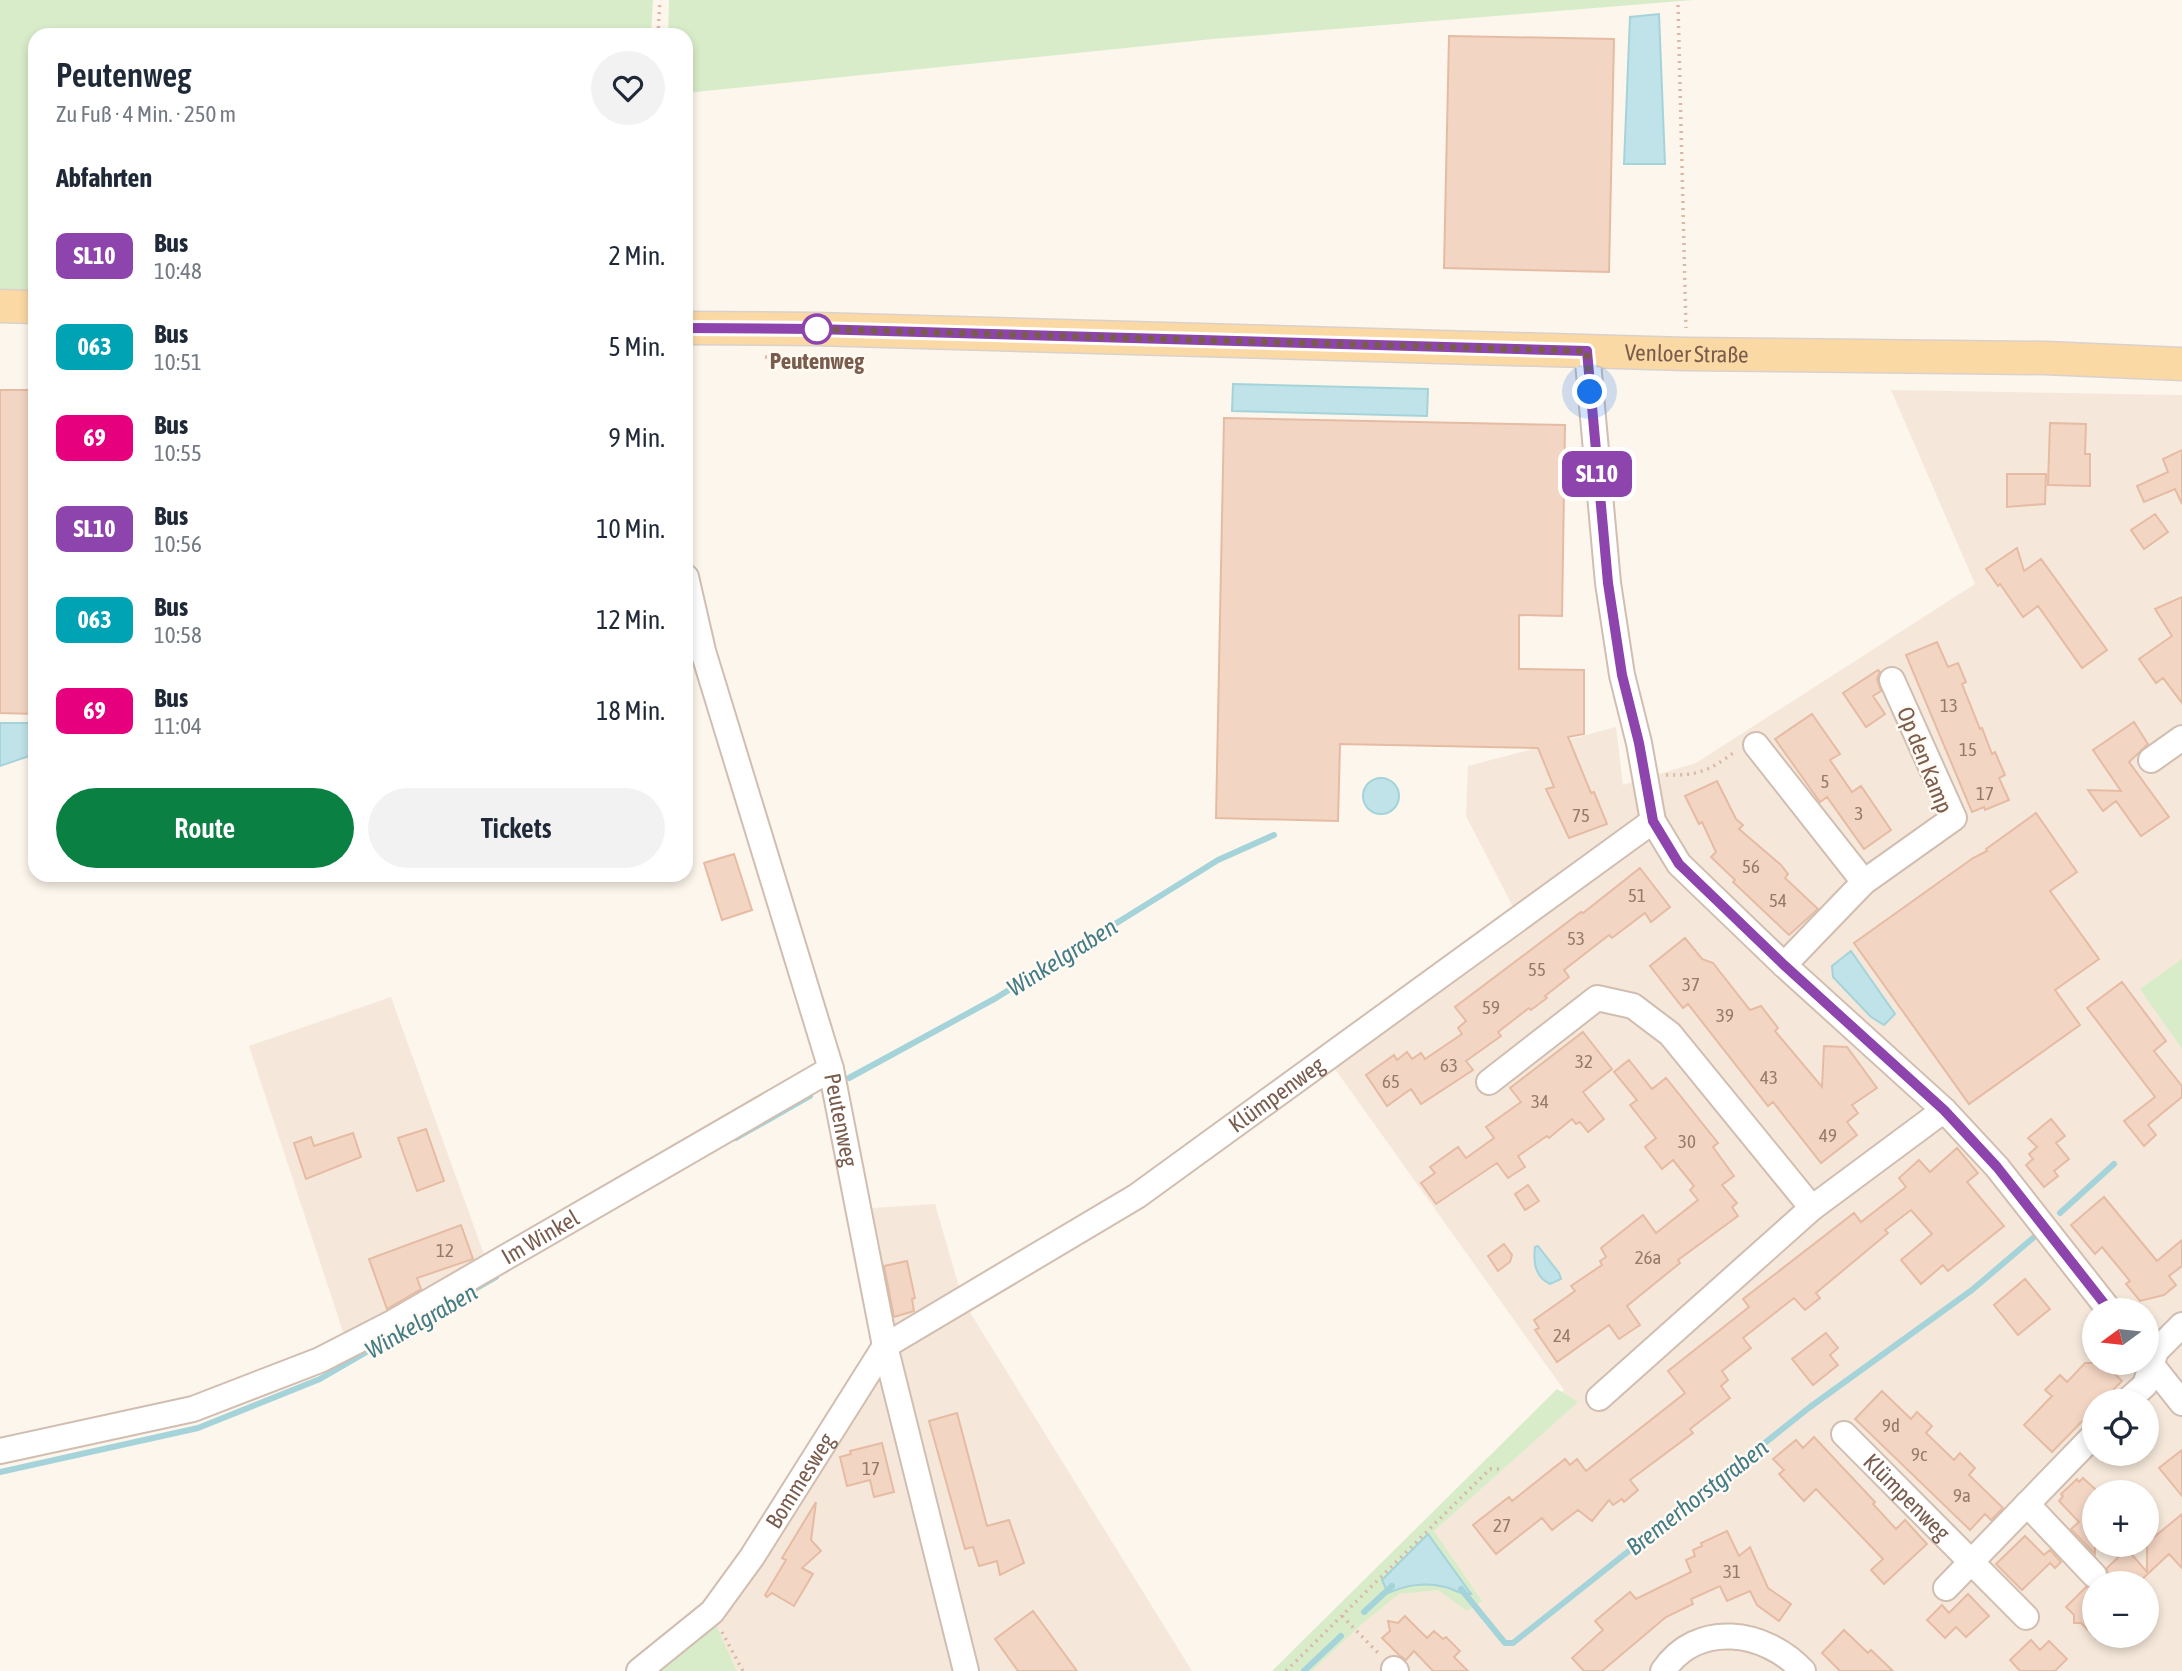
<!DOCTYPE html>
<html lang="de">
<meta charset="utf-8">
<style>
body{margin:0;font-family:"Asap Condensed",sans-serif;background:#f2f2f3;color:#1f2937;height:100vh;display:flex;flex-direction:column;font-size:26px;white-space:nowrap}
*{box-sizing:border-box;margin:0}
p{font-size:23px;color:#747a83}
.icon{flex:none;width:38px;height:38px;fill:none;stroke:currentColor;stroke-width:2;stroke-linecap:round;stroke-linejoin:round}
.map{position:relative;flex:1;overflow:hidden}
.details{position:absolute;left:28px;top:28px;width:665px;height:854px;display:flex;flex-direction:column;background:#fff;border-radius:21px;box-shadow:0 4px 10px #0003}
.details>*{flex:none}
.badge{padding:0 14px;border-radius:10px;font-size:24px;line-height:46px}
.needle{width:46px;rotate:255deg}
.buttons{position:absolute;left:2082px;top:1298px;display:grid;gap:14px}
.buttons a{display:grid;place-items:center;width:77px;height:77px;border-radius:50%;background:#fff;box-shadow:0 4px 10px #0003;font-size:35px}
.you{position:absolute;width:35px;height:35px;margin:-18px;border:5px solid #fff;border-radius:50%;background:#1a73e8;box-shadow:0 0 0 10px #1a73e833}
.map>.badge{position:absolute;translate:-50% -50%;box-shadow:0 0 0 4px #fff}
h2{padding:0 28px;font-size:26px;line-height:63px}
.round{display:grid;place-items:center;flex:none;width:74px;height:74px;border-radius:37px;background:#f2f2f3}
.head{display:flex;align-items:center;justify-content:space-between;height:119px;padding:0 28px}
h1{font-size:33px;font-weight:600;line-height:52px}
.button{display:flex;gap:14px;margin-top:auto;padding:14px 28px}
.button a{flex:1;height:80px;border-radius:42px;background:#0b8043;color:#fff;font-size:28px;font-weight:600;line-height:80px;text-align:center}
.button a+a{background:#f2f2f3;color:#1f2937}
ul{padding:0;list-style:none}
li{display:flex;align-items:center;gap:21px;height:91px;padding:0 28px}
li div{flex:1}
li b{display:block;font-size:26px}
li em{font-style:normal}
li .badge{min-width:77px;font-weight:700;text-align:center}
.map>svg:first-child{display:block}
.residential{fill:#f5e8da;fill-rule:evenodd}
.green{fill:#d8ecc9}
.water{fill:#bfe3e8;stroke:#a5d3da;stroke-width:2}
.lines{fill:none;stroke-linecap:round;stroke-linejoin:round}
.stream{stroke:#a5d3da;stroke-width:6}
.building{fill:#f3d5c3;stroke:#e6bba3;stroke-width:2}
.minor-casing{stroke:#d1beb0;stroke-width:28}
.major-casing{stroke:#dad1cd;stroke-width:35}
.path{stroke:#d9b8a5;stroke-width:3.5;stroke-dasharray:2 5;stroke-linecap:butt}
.minor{stroke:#fff;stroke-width:24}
.major{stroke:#fbd9a5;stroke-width:32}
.line-casing{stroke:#fff;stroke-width:16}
.line{stroke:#8e44ad;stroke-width:10}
.walk{stroke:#7a5c4d;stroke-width:7;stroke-dasharray:0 12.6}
.stop-dot{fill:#fff;stroke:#8e44ad;stroke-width:3.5}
.labels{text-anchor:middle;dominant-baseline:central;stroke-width:5;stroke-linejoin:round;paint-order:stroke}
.number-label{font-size:19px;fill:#987a6a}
.street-label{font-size:23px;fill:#7a5c4d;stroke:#fffaf3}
.stop-label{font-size:23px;font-weight:bold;fill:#7a5c4d;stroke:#fffaf3}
.water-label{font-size:24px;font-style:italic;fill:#437c86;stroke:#fffaf3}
</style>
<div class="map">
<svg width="2182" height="1671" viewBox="0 0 2182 1671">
<rect width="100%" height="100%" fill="#fdf6ec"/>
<path class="residential" d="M1891 390 2182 395V1671H1273L1564 1390 1330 1062 1514 909 1466 816 1468 766 1616 727 1623 785 1696 763 1975 584ZM2095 1311H2147V1363H2095ZM2095 1402H2147V1454H2095ZM2095 1493H2147V1545H2095ZM2095 1584H2147V1636H2095Z
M391 997 485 1257 345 1338 249 1046Z
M935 1204 963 1301 1192 1671H737L711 1614 885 1343 858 1209Z"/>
<path class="green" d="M0 0H653L651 35H35V307L0 305Z
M669 0H1693L1213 39 686 93V35H668Z
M2182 959V1049L2140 989Z
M1557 1389 1578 1402 1434 1531 1482 1601 1467 1611 1438 1590 1399 1594 1364 1622 1312 1671H1272Z
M711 1614 737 1671H645Z"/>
<path class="water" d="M1659 14 1665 164H1624L1630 17Z
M1233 384 1428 389 1427 416 1232 411Z
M0 723H35V754L0 766Z
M1363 796a18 18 0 1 1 36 0a18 18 0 1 1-36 0Z
M1851 951 1895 1014 1884 1025 1871 1017 1833 977 1832 966Z
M1538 1246 1559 1273 1561 1279 1550 1284C1535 1277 1533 1262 1535 1247Z
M1428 1534 1471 1594C1459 1595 1455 1589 1445 1587 1424 1582 1407 1585 1388 1593L1382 1580Z"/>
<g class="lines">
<path class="stream" d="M849 1078 996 998 1218 860 1274 835
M736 1138 810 1096
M2060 1213 2114 1164
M0 1472 198 1428 320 1379 496 1277
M1461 1589 1505 1643H1513L1810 1407 1972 1290 2033 1238
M1364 1612 1392 1586
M1304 1671 1341 1636"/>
</g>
<path class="building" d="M1449 36 1614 39 1609 272 1444 268Z
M0 390H35V714L0 713Z
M1224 418 1565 425 1562 616 1519 615V669L1584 670V734L1568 737 1591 793 1594 792 1607 824 1569 838 1546 789 1554 787 1538 748 1340 744 1338 821 1216 818Z
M2050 423 2086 424 2085 454H2090V486L2048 485Z
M2182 450V504L2175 489 2144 502 2137 486 2168 472 2163 459Z
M2007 474H2046L2045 504 2007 507Z
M2155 514 2168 532 2144 549 2131 530Z
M2017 548 2024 571 2041 559 2107 650 2082 668 2038 606 2023 617 2000 584 1998 586 1986 569Z
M2182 597V703L2163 678 2156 683 2139 659 2172 636 2155 609Z
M1937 642 1948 667 1958 663 1966 682 1962 684 1980 729 1982 728 1992 754 1995 752 2005 775 1999 778 2009 800 1985 810 1984 807 1972 812 1906 655Z
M1878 670 1880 672 1877 679 1881 691 1873 696 1885 714 1866 727 1843 693Z
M1812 714 1840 754 1830 760 1852 792 1861 786 1891 830 1864 849 1827 797 1820 802 1775 739Z
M2134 722 2148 744 2129 762 2169 817 2141 836 2116 801 2103 811 2088 790 2121 791 2093 750Z
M1717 781 1736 819 1743 825 1739 829 1781 865 1788 874 1785 878 1818 909 1789 935 1733 882 1735 880 1711 857 1716 852 1702 822 1699 824 1685 796Z
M2036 813 2077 872 2050 891 2099 959 2055 990 2080 1025 1969 1104 1854 943 1973 858 1987 851 1986 849Z
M734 854 752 910 722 920 704 863Z
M1640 868 1670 907 1651 922 1645 913 1612 938 1609 935 1564 970 1569 977 1545 996 1547 998 1531 1010 1529 1008 1498 1032 1501 1036 1466 1061 1473 1070 1421 1104 1411 1089 1387 1106 1366 1075 1394 1055 1397 1060 1407 1052 1412 1059 1421 1053 1425 1059 1462 1034 1458 1028 1466 1021 1455 1007 1581 912 1583 913Z
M1685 938 1702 959 1713 963 1750 1010 1761 1006 1778 1028 1775 1031 1822 1087 1824 1046 1847 1047 1877 1088 1852 1105 1858 1113 1847 1122 1857 1135 1821 1163 1773 1102 1768 1106 1688 1004 1683 1008 1650 966Z
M2122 982 2166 1041 2154 1051 2182 1086V1097L2148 1125 2156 1135 2144 1146 2124 1121 2155 1097 2087 1008Z
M1583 1032 1612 1069 1583 1092 1604 1119 1588 1132 1580 1122 1576 1124 1572 1119 1549 1138 1547 1136 1518 1156 1525 1167 1508 1178 1497 1163 1436 1204 1421 1183 1435 1173 1430 1167 1458 1147 1466 1158 1494 1138 1486 1127 1521 1102 1510 1088Z
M1629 1060 1652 1089 1666 1078 1718 1143 1713 1147 1734 1176 1722 1185 1737 1203 1732 1207 1738 1216 1678 1260 1680 1263 1627 1306 1640 1325 1619 1339 1609 1325 1557 1362 1535 1330 1539 1328 1534 1320 1575 1291 1571 1286 1602 1265 1600 1261 1606 1257 1601 1248 1643 1215 1656 1233 1698 1200 1690 1190 1694 1186 1673 1160 1662 1169 1645 1147 1656 1138 1630 1105 1637 1100 1614 1072Z
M2051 1119 2065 1136 2056 1143 2069 1159 2054 1171 2058 1176 2044 1187 2026 1165 2033 1159 2029 1154 2037 1147 2028 1138Z
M426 1129 444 1181 417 1191 398 1138Z
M353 1133 361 1157 306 1179 294 1143 311 1137 314 1146Z
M1957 1148 1978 1173 1967 1182 2004 1226 1948 1271 1943 1265 1921 1284 1901 1260 1932 1234 1911 1210 1885 1230 1888 1233 1816 1293 1820 1298 1805 1310 1794 1298 1743 1338 1751 1348 1722 1371 1728 1380 1721 1386 1730 1398 1690 1429 1693 1433 1630 1480 1638 1490 1624 1502 1622 1499 1613 1505 1609 1500 1592 1521 1578 1510 1552 1530 1542 1518 1496 1554 1473 1525 1509 1497 1512 1501 1565 1459 1570 1465 1577 1459 1586 1471 1685 1393 1668 1371 1749 1307 1743 1299 1854 1213 1861 1222 1906 1187 1899 1178 1919 1160 1930 1172Z
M1528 1185 1539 1201 1525 1210 1515 1194Z
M2104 1197 2157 1261 2182 1240V1266L2169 1276 2176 1285 2164 1295 2140 1301 2126 1284 2130 1281 2102 1247 2095 1254 2071 1225Z
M461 1225 473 1259 417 1278 421 1289 387 1309 369 1259Z
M1504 1244 1512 1255 1510 1262 1498 1271 1488 1256Z
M907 1261 915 1298 912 1299 914 1311 894 1317 884 1266Z
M2025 1279 2050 1309 2018 1335 1994 1305Z
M1826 1333 1838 1348 1830 1355 1838 1365 1813 1385 1792 1359Z
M2085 1363H2104L2122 1381 2101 1402H2095V1408L2052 1452 2024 1425 2052 1396 2045 1390 2060 1375 2067 1382Z
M1882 1391 1911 1419 1917 1412 1932 1426 1926 1433 1954 1460 1960 1453 1975 1468 1969 1475 2003 1508 1991 1520 1985 1514 1970 1530 1855 1419Z
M957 1413 987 1526 1009 1520 1024 1563 1000 1575 997 1561 979 1566 973 1547 965 1549 929 1421Z
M1814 1437 1875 1502 1873 1504 1896 1529 1905 1520 1927 1544 1884 1584 1871 1570 1883 1559 1816 1489 1804 1501 1779 1474 1784 1470 1773 1459 1796 1440 1803 1448Z
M882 1443 894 1492 874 1497 870 1480 847 1486 840 1457 851 1454 850 1451Z
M2182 1450V1496L2159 1468Z
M2083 1478 2095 1489V1554L2071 1529 2079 1522 2059 1501 2063 1496 2061 1494 2077 1479 2079 1482Z
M816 1502 811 1540 821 1551 802 1568 813 1574 794 1606 772 1593 767 1597 765 1595 786 1560 782 1558Z
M2182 1514V1568L2169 1554 2137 1584H2106L2108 1579 2107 1568 2127 1549 2147 1572V1543Z
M1727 1531 1739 1556 1750 1547 1768 1588 1791 1604 1779 1621 1757 1605 1750 1591 1727 1601 1720 1586 1691 1599 1693 1604 1666 1617 1602 1671H1584L1572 1658 1603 1630 1595 1621 1630 1592 1636 1599 1691 1572 1686 1560 1695 1556 1693 1550 1702 1546 1701 1543Z
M2025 1536 2044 1555 2050 1550 2061 1562 2055 1568 2050 1563 2022 1590 1996 1564Z
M2086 1587 2095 1589V1637L2081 1623H2074V1615L2066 1607Z
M1968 1594 1989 1616 1966 1637 1956 1627 1945 1638 1927 1620 1942 1605 1949 1613Z
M1033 1611 1077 1671H1018L995 1639Z
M1405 1616 1427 1638 1434 1631 1443 1639 1446 1637 1460 1651 1454 1657 1468 1671H1433L1414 1651 1406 1660 1399 1655 1382 1638 1390 1631 1388 1621 1398 1623Z
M1844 1630 1868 1653 1871 1650 1893 1671H1840L1822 1653Z
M2031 1640 2040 1650 2049 1641 2067 1659 2055 1671H2020L2010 1660Z"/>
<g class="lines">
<g class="minor-casing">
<g id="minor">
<path d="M1587 351 1608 583 1622 675 1639 743 1653 821 1679 864 1784 965 1944 1110 1997 1167 2110 1311"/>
<path id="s1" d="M686 577 703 651 831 1069 885 1346 966 1671"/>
<path d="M1756 745 1864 882"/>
<path d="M2151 760 2182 738"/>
<path d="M1784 965 1864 882 1954 818 1892 680"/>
<path d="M1489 1082 1597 998 1633 1006 1670 1034 1812 1208"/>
<path d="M2147 1359 2182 1403"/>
<path d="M1599 1398 1812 1208 1944 1110"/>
<path d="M2126 1402 2145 1385 2156 1351 2182 1325"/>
<path id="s2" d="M1844 1434 2026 1617"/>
<path id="s3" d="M0 1451 193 1409 320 1360 392 1323 831 1069"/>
<path d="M2027 1504 2094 1575"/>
<path d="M1946 1588 2095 1434"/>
<path d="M1394 1669 1396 1671"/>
<path id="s4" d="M639 1671 712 1612 752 1557 885 1346 1137 1196 1653 821"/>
<path d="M1663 1671C1697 1620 1765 1630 1803 1671"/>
</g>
</g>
<g class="major-casing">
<g id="major">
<path d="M0 306 35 307"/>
<path id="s5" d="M686 328 815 329 1686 354 2045 358 2182 364"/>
</g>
</g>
<path class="path" d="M1678 5 1686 328
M658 35 660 0
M765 357 786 360 848 358
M1666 775C1699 776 1710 770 1736 751
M1342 1616 1380 1655
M722 1632 743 1671
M1286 1671 1490 1469H1503"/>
<use href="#minor" class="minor"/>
<use href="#major" class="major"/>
</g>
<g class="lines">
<g class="line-casing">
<path id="line" d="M686 328 814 329 1587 351 1608 583 1622 675 1639 743 1653 821 1679 864 1784 965 1944 1110 1997 1167 2110 1311"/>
</g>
<use href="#line" class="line"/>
<path class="walk" d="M817 329H814L1587 351 1590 392"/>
</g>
<circle class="stop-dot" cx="817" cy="329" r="14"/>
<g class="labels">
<g class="number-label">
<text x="1949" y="705">13</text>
<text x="1968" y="749">15</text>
<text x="1825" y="781">5</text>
<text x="1985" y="793">17</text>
<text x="1859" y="813">3</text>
<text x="1581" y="815">75</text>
<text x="1751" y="866">56</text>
<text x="1637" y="895">51</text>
<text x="1778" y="900">54</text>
<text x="1576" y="938">53</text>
<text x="1537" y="969">55</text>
<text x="1691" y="984">37</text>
<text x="1491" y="1007">59</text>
<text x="1725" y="1015">39</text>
<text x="1584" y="1061">32</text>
<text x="1449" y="1065">63</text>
<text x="1769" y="1077">43</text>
<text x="1391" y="1081">65</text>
<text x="1540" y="1101">34</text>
<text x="1828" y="1135">49</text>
<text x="1687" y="1141">30</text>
<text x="445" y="1250">12</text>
<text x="1648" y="1257">26a</text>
<text x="1562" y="1335">24</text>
<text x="1891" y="1425">9d</text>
<text x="1919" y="1454">9c</text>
<text x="871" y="1468">17</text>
<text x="1962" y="1495">9a</text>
<text x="1502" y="1525">27</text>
<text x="1732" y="1571">31</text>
</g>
<g class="street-label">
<text stroke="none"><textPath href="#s5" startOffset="1001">Venloer Straße</textPath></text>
<text transform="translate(1925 760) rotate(68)">Op den Kamp</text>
<text stroke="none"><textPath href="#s4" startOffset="877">Klümpenweg</textPath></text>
<text stroke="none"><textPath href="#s1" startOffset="565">Peutenweg</textPath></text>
<text stroke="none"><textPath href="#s3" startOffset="586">Im Winkel</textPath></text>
<text stroke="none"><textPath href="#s4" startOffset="252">Bommesweg</textPath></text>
<text stroke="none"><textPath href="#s2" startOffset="89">Klümpenweg</textPath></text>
</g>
<g class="stop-label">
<text x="817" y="361">Peutenweg</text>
</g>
<g class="water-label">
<text transform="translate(1062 957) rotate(-32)">Winkelgraben</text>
<text transform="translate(421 1321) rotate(-30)">Winkelgraben</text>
<text transform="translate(1697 1497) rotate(-38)">Bremerhorstgraben</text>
</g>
</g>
</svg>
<div class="buttons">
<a><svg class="needle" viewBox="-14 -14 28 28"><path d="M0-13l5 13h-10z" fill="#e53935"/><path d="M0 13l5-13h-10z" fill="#747a83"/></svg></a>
<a><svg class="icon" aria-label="locate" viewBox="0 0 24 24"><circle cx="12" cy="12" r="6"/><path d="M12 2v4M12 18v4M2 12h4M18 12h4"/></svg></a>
<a>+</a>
<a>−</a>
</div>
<div class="you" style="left:1590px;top:392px"></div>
<b class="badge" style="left:1597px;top:474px;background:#8e44ad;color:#fff">SL10</b>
<section class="details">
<div class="head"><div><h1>Peutenweg</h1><p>Zu Fuß · 4 Min. · 250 m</p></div><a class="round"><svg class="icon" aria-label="heart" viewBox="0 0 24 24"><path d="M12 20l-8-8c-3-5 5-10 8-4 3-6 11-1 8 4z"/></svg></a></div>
<h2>Abfahrten</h2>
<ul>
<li><span class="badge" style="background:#8e44ad;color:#fff">SL10</span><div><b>Bus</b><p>10:48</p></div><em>2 Min.</em></li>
<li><span class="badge" style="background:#00a3b4;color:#fff">063</span><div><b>Bus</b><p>10:51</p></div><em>5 Min.</em></li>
<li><span class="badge" style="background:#e6007e;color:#fff">69</span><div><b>Bus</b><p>10:55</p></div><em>9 Min.</em></li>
<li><span class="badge" style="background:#8e44ad;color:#fff">SL10</span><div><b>Bus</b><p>10:56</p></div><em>10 Min.</em></li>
<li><span class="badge" style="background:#00a3b4;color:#fff">063</span><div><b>Bus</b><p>10:58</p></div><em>12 Min.</em></li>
<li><span class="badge" style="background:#e6007e;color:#fff">69</span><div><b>Bus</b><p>11:04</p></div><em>18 Min.</em></li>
</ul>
<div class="button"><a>Route</a><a>Tickets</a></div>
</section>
</div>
